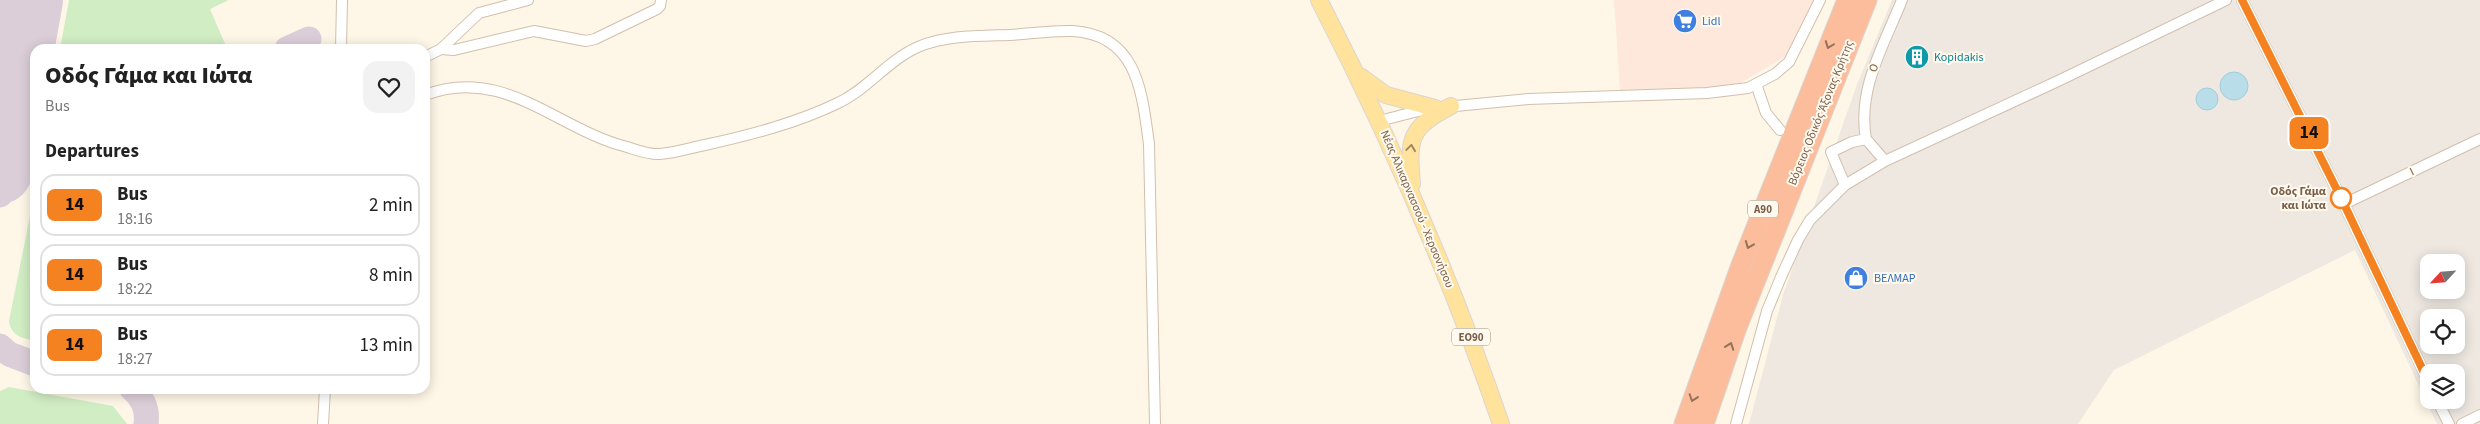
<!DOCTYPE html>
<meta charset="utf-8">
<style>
body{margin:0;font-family:"Source Sans 3",sans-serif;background:#f2f2f2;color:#222;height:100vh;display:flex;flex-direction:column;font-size:19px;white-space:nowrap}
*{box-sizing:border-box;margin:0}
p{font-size:16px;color:#767676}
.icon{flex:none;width:28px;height:28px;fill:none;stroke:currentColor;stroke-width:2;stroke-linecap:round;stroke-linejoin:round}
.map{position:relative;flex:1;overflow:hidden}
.details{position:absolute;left:30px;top:44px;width:400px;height:350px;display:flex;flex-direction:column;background:#fff;border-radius:15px;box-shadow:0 2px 12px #0003}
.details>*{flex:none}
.badge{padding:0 10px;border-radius:8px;font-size:18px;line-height:32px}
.needle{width:32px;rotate:244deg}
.controls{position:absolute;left:2420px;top:254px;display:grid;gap:10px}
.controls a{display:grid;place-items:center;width:45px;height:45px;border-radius:10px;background:#fff;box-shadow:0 2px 12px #0003;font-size:25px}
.map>.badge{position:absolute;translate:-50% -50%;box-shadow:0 0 0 2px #fff}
h2{padding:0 15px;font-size:19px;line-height:45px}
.round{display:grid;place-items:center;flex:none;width:52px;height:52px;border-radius:15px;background:#f2f2f2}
.headline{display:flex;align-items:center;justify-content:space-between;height:85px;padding:0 15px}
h1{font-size:24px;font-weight:800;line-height:38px}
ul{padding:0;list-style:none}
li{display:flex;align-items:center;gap:15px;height:62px;margin:0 10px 8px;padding:0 5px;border:2px solid #e0e0e0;border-radius:15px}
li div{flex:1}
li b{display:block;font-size:19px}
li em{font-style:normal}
li .badge{min-width:55px;font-weight:700;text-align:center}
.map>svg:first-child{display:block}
.commercial{fill:#fee8db}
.industrial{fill:#eee8e1;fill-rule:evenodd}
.green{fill:#d1edc4}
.water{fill:#badee9;stroke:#9fcddb}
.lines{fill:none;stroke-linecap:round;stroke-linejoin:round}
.taxiway{stroke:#dcced8;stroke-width:25}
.runway{stroke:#dcced8;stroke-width:64}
.street-casing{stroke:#d1bfac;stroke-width:12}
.primary-casing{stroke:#dcd5d0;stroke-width:18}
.highway-casing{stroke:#dcd5d0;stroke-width:21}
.street{stroke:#fff;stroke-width:10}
.primary{stroke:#ffe39d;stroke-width:16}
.highway{stroke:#fbbd9b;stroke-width:19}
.oneway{stroke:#947259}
.oneway2{stroke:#a28762}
.line-casing{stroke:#fff;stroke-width:11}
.line{stroke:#f58220;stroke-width:8}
.stop-dot{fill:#fff;stroke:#f58220;stroke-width:2.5}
.labels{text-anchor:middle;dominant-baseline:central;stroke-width:4;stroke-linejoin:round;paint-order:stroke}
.shield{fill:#fffaef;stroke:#a28e7b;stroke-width:1}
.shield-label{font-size:11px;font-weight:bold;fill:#7a5f49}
.shop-label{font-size:12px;fill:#366cbe;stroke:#fffaef;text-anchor:start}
.culture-label{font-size:12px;fill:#0d838f;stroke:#fffaef;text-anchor:start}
.street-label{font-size:12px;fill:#7a5f49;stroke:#fffaef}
.stop-label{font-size:12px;font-weight:bold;fill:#7a5f49;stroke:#fffaef;text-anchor:end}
</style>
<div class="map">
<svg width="2480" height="424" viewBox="0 0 2480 424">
<rect width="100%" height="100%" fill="#fef7e7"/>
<path class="commercial" d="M1614 0H1813V3L1785 57 1733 87 1620 90Z"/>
<path class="industrial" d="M1892 0H2480V424H2437L2355 250 2114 370 2078 424H1749L1783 295 1856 87ZM2429 262H2456V290H2429ZM2429 318H2456V345H2429ZM2429 372H2456V400H2429Z"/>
<path class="green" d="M69 0H229L210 9 226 46 220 49H60Z
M35 199V341C22 338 11 336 9 321L33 201Z
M9 387 113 406 127 424H0V391Z"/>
<path class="water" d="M2220 86a14 14 0 1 1 28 0a14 14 0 1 1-28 0Z
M2196 99a11 11 0 1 1 22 0a11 11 0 1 1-22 0Z"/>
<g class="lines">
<path class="taxiway" d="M287 49 309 39
M0 195 16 178 35 167
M0 346 9 354 35 364
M132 389C143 398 148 410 146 424"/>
<path class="runway" d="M0 172 31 0"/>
<g class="street-casing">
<path id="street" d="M2242 0 2344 204 2429 383
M341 49 342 0
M441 49 454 50 534 31 586 41 595 39 657 9 660 6 661 0
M425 57 441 49 479 13 528 0
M1756 84 1766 113 1780 130
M425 95C504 65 556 129 627 147 637 150 649 155 660 154 675 153 690 148 705 145 750 135 797 123 838 103 868 89 888 60 918 47 945 35 981 36 1010 35 1030 34 1053 30 1073 31 1138 35 1142 93 1149 144L1155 424
M1445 107 1528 99 1707 93 1748 88 1775 74 1789 62 1820 0
M1379 121 1426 109
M1866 139C1857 89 1884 45 1902 0
M1866 139 1885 161
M1845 185 1831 152 1852 142 1866 139
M2344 204 2480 139
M2437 400 2449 424
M323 424 325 389
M1736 424 1767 311 1781 277 1798 240 1810 220 1845 185 1885 161 2058 81 2226 0
M2462 424 2480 415"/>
</g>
<g class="primary-casing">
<path id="primary" d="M1319 0C1390 138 1451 278 1501 424
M1360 76 1386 95 1435 108
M1412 184C1408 138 1409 128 1451 106"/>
</g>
<g class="highway-casing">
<path id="highway" d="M1684 424 1741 265 1847 0
M1704 424 1736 330 1867 0"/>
</g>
<use href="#street" class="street"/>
<use href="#primary" class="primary"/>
<use href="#highway" class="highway"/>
</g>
<defs><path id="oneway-chevron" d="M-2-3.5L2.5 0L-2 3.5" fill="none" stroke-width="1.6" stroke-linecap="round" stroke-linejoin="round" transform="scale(1.25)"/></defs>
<g class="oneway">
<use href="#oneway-chevron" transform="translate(1829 45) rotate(111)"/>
<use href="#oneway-chevron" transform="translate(1749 245) rotate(112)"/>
<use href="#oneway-chevron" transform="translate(1730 346) rotate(-70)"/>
<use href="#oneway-chevron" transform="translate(1693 398) rotate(109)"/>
</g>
<use class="oneway2" href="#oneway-chevron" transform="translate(1411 148) rotate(-82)"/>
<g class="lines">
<g class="line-casing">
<path id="line" d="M2242 0 2344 204 2429 383"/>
</g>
<use href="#line" class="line"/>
</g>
<defs>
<g id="supermarket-disc" transform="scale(1.25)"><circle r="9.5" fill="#3f7fe0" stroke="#fffaef"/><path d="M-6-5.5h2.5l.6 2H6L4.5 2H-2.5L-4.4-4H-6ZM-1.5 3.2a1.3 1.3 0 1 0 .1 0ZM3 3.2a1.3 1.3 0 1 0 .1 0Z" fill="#fff"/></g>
<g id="building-disc" transform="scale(1.25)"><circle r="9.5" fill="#0f9aa8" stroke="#fffaef"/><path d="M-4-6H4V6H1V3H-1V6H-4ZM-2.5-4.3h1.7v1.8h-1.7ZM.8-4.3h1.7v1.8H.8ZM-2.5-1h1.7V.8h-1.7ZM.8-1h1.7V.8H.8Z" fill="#fff"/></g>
<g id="shop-disc" transform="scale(1.25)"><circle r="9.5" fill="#3f7fe0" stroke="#fffaef"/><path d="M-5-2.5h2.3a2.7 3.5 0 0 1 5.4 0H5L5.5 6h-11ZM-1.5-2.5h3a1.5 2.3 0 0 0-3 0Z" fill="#fff"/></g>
</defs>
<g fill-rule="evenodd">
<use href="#supermarket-disc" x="1685" y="21"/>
<use href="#building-disc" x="1917" y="57"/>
<use href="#shop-disc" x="1856" y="278"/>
</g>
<circle class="stop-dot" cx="2341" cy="198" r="10"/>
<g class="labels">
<g class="shield">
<rect x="1748" y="200.5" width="30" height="17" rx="4"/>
<rect x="1452" y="328.5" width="38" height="17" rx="4"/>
</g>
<g class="shield-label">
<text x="1763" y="209">Α90</text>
<text x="1471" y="337">ΕΟ90</text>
</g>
<g class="shop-label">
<text x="1702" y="21">Lidl</text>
<text x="1874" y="278">ΒΕΛΜΑΡ</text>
</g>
<g class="culture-label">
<text x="1934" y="57">Kopidakis</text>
</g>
<g class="street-label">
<text transform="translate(1874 68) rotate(-68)">Ο</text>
<text transform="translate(1821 113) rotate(-68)">Βόρειος Οδικός Άξονας Κρήτης</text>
<text transform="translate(2412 172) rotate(-25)">Ι</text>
<text transform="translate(1417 209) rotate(67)">Νέας Αλικαρνασσού - Χερσονήσου</text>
</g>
<g class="stop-label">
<text x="2326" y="191">Οδός Γάμα<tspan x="2326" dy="14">και Ιώτα</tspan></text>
</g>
</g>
</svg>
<div class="controls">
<a><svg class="needle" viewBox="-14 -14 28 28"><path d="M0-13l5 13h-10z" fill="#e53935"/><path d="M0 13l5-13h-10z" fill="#767676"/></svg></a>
<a><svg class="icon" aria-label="locate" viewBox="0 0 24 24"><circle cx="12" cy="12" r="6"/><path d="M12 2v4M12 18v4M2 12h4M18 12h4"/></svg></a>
<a><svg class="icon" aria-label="layers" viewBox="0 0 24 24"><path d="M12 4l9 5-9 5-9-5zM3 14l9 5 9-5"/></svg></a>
</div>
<b class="badge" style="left:2309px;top:133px;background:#f58220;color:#111">14</b>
<section class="details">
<div class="headline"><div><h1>Οδός Γάμα και Ιώτα</h1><p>Bus</p></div><a class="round"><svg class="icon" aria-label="heart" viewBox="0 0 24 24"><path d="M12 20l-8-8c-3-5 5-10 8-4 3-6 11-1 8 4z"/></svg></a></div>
<h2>Departures</h2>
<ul>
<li><span class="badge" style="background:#f58220;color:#111">14</span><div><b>Bus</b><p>18:16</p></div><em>2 min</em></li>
<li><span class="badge" style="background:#f58220;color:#111">14</span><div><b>Bus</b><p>18:22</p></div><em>8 min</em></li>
<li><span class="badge" style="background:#f58220;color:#111">14</span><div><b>Bus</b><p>18:27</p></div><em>13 min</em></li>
</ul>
</section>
</div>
